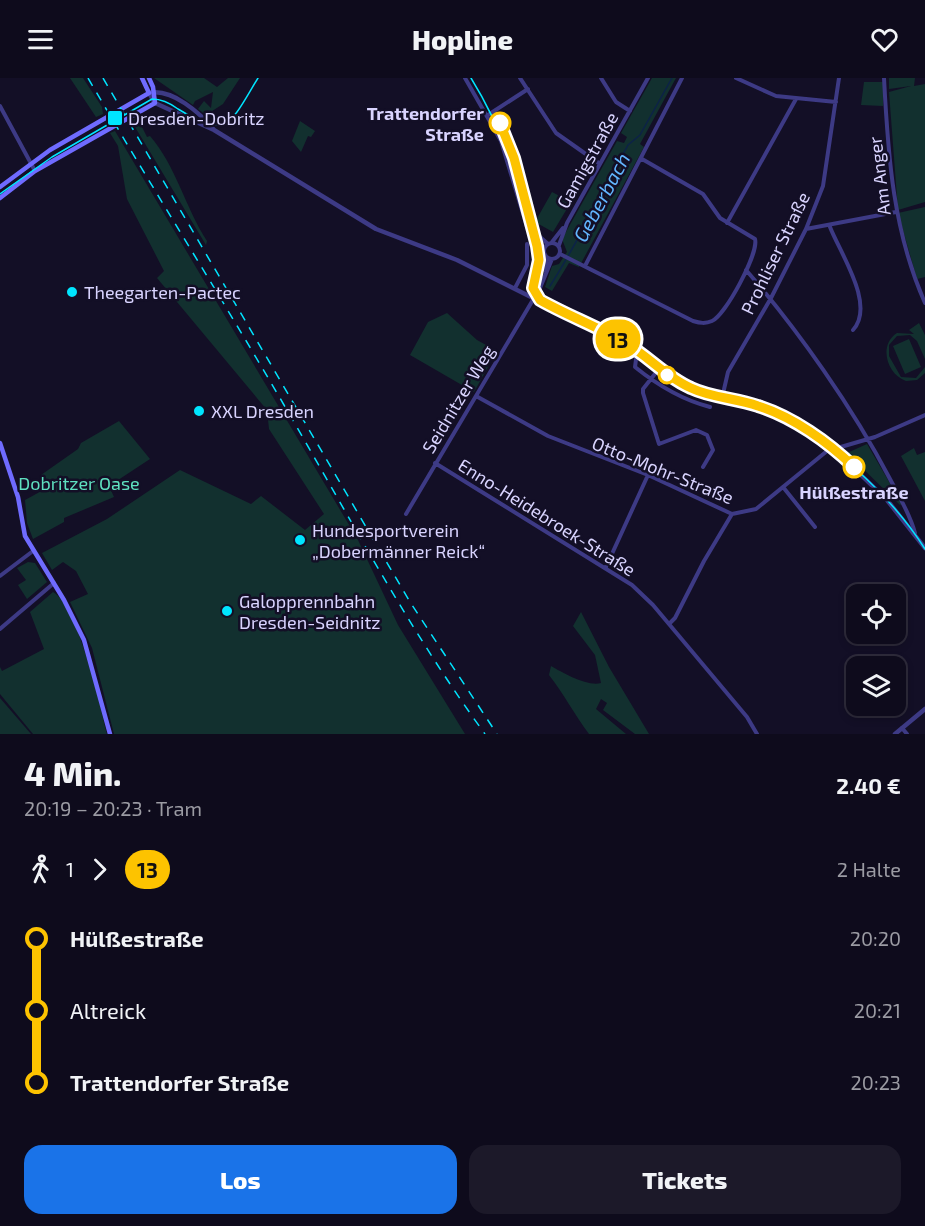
<!DOCTYPE html>
<html lang="de">
<meta charset="utf-8">
<style>
body{margin:0;font-family:"Exo 2",sans-serif;background:#1c1929;color:#f1f3f6;height:100vh;display:flex;flex-direction:column;font-size:22px;white-space:nowrap}
*{box-sizing:border-box;margin:0}
p{font-size:20px;color:#9b9ba3}
.icon{flex:none;width:33px;height:33px;fill:none;stroke:currentColor;stroke-width:2;stroke-linecap:round;stroke-linejoin:round}
.map{position:relative;height:656px;overflow:hidden}
.side{display:flex;flex-direction:column;background:#0e0b1c;flex:1}
.side>*{flex:none}
.badge{padding:0 12px;border-radius:20px;font-size:21px;line-height:39px}
.fabs{position:absolute;left:846px;top:506px;display:grid;gap:12px}
.fabs a{display:grid;place-items:center;width:60px;height:60px;border-radius:12px;background:#0e0b1c;box-shadow:0 3px 9px #0003,0 0 0 2px #2e2b3b;font-size:30px}
.map>.badge{position:absolute;translate:-50% -50%;box-shadow:0 0 0 3px #fff}
.legs{display:flex;align-items:center;gap:9px;height:66px;padding:0 24px;font-size:20px}
.legs p{margin-inline-start:auto}
.overview{display:flex;align-items:center;justify-content:space-between;height:102px;padding:0 24px}
h1{font-size:33px;font-weight:800;line-height:45px}
.action{display:flex;gap:12px;margin-top:auto;padding:12px 24px}
.action a{flex:1;height:69px;border-radius:18px;background:#1a73e8;color:#fff;font-size:24px;font-weight:800;line-height:69px;text-align:center}
.action a+a{background:#1c1929;color:#f1f3f6}
ul{padding:0 24px;list-style:none}
li{display:flex;align-items:center;gap:21px;height:72px;font-size:22px}
li i{display:grid;place-items:center;width:9px;height:100%;margin:0 8px;background:currentColor}
li i::after{content:'';width:15px;height:15px;margin:-8px;border:4px solid;border-radius:50%;background:#0e0b1c}
li p{margin-inline-start:auto}
li:first-child i{background:linear-gradient(#0000 50%,currentColor 0)}
li:last-child i{background:linear-gradient(currentColor 50%,#0000 0)}
header{display:flex;justify-content:space-between;align-items:center;height:78px;padding:0 24px;background:#0e0b1c;font-size:27px;font-weight:800}
.map>svg:first-child{display:block}
.green{fill:#12302f}
.lines{fill:none;stroke-linecap:round;stroke-linejoin:round}
.stream{stroke:#0c2248;stroke-width:1.5}
.minor{stroke:#3d3a85;stroke-width:4}
.tertiary{stroke:#3d3a85;stroke-width:4.5}
.secondary{stroke:#6f6bff;stroke-width:4.5}
.tram{stroke:#00e5ff;stroke-width:1.5}
.rail{stroke:#00e5ff;stroke-width:1.5;stroke-dasharray:9 8;stroke-linecap:butt}
.line-1-casing{stroke:#fff;stroke-width:14}
.line-1{stroke:#fdc300;stroke-width:9}
.poi-dot{fill:#00e5ff;stroke:#130f26;stroke-width:2}
.stop-1-dot{fill:#fff;stroke:#fdc300;stroke-width:3}
.labels{text-anchor:middle;dominant-baseline:central;stroke-width:5;stroke-linejoin:round;paint-order:stroke}
.stop-label{font-size:18px;font-weight:bold;fill:#d9d4ff;stroke:#130f26;text-anchor:end}
.poi-label{font-size:18px;fill:#d9d4ff;stroke:#130f26;text-anchor:start}
.street-label{font-size:18px;fill:#d9d4ff;stroke:#130f26}
.park-label{font-size:18px;fill:#5fe0c0;stroke:#130f26}
.water-label{font-size:20px;font-style:italic;fill:#62b6ff;stroke:#130f26}
</style>
<header><svg class="icon" aria-label="menu" viewBox="0 0 24 24"><path d="M4 6h16M4 12h16M4 18h16"/></svg>Hopline<svg class="icon" aria-label="heart" viewBox="0 0 24 24"><path d="M12 20l-8-8c-3-5 5-10 8-4 3-6 11-1 8 4z"/></svg></header>
<div class="map">
<svg width="925" height="656" viewBox="0 0 925 656">
<rect width="100%" height="100%" fill="#130f26"/>
<path class="green" d="M70 0H83L102 29 103 36 96 39Z
M154 0H204L217 9 228 0H240L223 26 206 37 198 31 204 23 211 30 213 14 195 23 193 27Z
M652 0H676L640 66 644 69 579 189 569 185 552 213 545 209 552 188 559 186 567 174 562 161 617 63 624 65 627 59 621 55Z
M889 0H915L914 8 925 6V124L898 132 889 14 911 8 889 11Z
M864 4H883V28L861 27Z
M137 39 147 59 150 58C176 88 185 129 207 163L206 167 135 49 132 43Z
M300 43 315 53 311 59 308 58 301 74 292 63Z
M115 53 358 462 398 547 465 656H114L92 570 70 524 88 516 76 493 63 484 52 492 42 475 107 441 180 392 251 426 261 418 305 452 324 436 269 351 267 332 157 200 164 193 127 121 118 68 110 55Z
M552 114 571 124 553 154 535 144Z
M925 129V199L917 201 898 135Z
M447 235 477 262 497 273 474 314 410 277 428 244Z
M919 245 925 257V281L917 263 910 257 897 258 889 267V278L901 299 916 300 925 289V295L917 302 906 303C887 297 878 267 897 255L914 256 909 252Z
M909 261 921 289 905 296 893 268Z
M119 343 150 381 109 408 114 419 64 440V444L33 461 27 445 25 422 47 410 41 397 78 371 81 365Z
M867 366 902 426 900 427 847 375Z
M914 370 917 377 925 374V423L901 378Z
M28 484 35 485 47 504 27 521 18 507 26 502 17 490Z
M53 514C78 528 100 627 107 656H33L0 616V589L2 593 44 571 30 534Z
M581 534 609 589 649 656H635L603 632 607 625 601 621 596 631 626 656H589C574 636 564 616 549 597L551 588C563 595 588 609 601 605L595 577 573 548Z
M0 620 31 656H0Z"/>
<g class="lines">
<path class="stream" d="M550 208C579 163 602 114 628 67L640 57 672 0"/>
<path class="minor" d="M465 0 501 63 527 149 544 170
M520 0 556 55 600 86
M601 0 616 24 630 33
M736 0 776 18 836 24
M884 0C888 78 893 153 925 225
M0 28 35 93
M488 37 528 11
M727 145 796 21
M830 149C840 175 876 227 853 252
M530 150 548 166
M806 151 896 134
M552 164 563 150
M544 173a8 8 0 1 1 16 0a8 8 0 1 1-16 0Z
M559 167 567 145 648 0
M560 176 693 243C700 245 705 246 712 243 725 238 759 175 755 161L720 140 703 116 642 81
M585 188 682 0
M746 192C798 252 853 330 890 401 899 418 910 436 915 455
M546 194 547 180
M515 210 527 187V166
M637 274 635 289C656 306 683 322 710 329
M658 292 643 311V315L659 366 696 352 707 357 713 372 703 389
M476 318 548 358 648 397 732 436 756 431 827 373 875 359 925 337
M722 320 728 294 771 220 806 151 823 108 839 0
M435 385 632 507 653 527 747 639 757 656
M783 409 815 449
M406 436 540 210 552 181
M606 489 648 397
M0 498 33 473
M669 546 675 540 704 483 732 436
M0 551 54 505
M902 650 907 656"/>
<path class="tertiary" d="M214 52C200 35 172 10 149 15L155 25 214 52 376 151 457 182 623 265 683 307 713 318 758 329 786 342 838 375 887 422 925 470
M895 656 925 631"/>
<path class="secondary" d="M0 109 50 72 149 15 142 0
M0 120 35 93 155 25 153 9 149 0
M0 365 18 419 25 458 64 522 84 562 110 656"/>
<path class="tram" d="M471 0C504 53 523 111 536 173 540 193 521 213 544 227 572 241 603 253 630 270 648 281 662 298 681 308 708 321 737 321 765 332 826 357 890 416 925 471
M0 116 52 79 152 21C162 21 170 25 178 31 229 62 231 44 258 0"/>
<path class="rail" d="M88 0C152 110 220 217 284 327 349 438 409 552 485 656
M103 0 410 524 497 656"/>
</g>
<g class="lines">
<g class="line-1-casing">
<path id="line-1" d="M500 45 514 80 537 168 539 182 533 210 540 222C568 238 599 249 627 266 649 279 666 299 691 310 712 320 736 320 758 328 793 339 828 364 854 389"/>
</g>
<use href="#line-1" class="line-1"/>
</g>
<g class="poi-dot">
<rect x="107" y="32" width="16" height="16" rx="3"/>
<circle cx="72" cy="214" r="6"/>
<circle cx="199" cy="333" r="6"/>
<circle cx="300" cy="462" r="6"/>
<circle cx="227" cy="533" r="6"/>
</g>
<g class="stop-1-dot">
<circle cx="500" cy="45" r="10"/>
<circle cx="667" cy="297" r="8"/>
<circle cx="854" cy="389" r="10"/>
</g>
<g class="labels">
<g class="stop-label">
<text x="484" y="35">Trattendorfer<tspan x="484" dy="21">Straße</tspan></text>
<text x="854" y="414" text-anchor="middle">Hülßestraße</text>
</g>
<g class="poi-label">
<text x="128" y="40">Dresden-Dobritz</text>
<text x="84" y="214">Theegarten-Pactec</text>
<text x="211" y="333">XXL Dresden</text>
<text x="312" y="452">Hundesportverein<tspan x="312" dy="21">„Dobermänner Reick“</tspan></text>
<text x="239" y="523">Galopprennbahn<tspan x="239" dy="21">Dresden-Seidnitz</tspan></text>
</g>
<g class="street-label">
<text transform="translate(587 82) rotate(-61)">Gamigstraße</text>
<text transform="translate(879 98) rotate(-97)">Am Anger</text>
<text transform="translate(775 175) rotate(-64)">Prohliser Straße</text>
<text transform="translate(458 321) rotate(-59)">Seidnitzer Weg</text>
<text transform="translate(663 392) rotate(22)">Otto-Mohr-Straße</text>
<text transform="translate(547 439) rotate(32)">Enno-Heidebroek-Straße</text>
</g>
<g class="park-label">
<text x="79" y="405">Dobritzer Oase</text>
</g>
<g class="water-label">
<text transform="translate(601 119) rotate(-62)">Geberbach</text>
</g>
</g>
</svg>
<div class="fabs">
<a><svg class="icon" aria-label="locate" viewBox="0 0 24 24"><circle cx="12" cy="12" r="6"/><path d="M12 2v4M12 18v4M2 12h4M18 12h4"/></svg></a>
<a><svg class="icon" aria-label="layers" viewBox="0 0 24 24"><path d="M12 4l9 5-9 5-9-5zM3 14l9 5 9-5"/></svg></a>
</div>
<b class="badge" style="left:618px;top:261px;background:#fdc300;color:#111">13</b>
</div>
<section class="side">
<div class="overview"><div><h1>4 Min.</h1><p>20:19 – 20:23 · Tram</p></div><b>2.40 €</b></div>
<div class="legs"><svg class="icon" aria-label="walk" viewBox="0 0 24 24"><circle cx="13" cy="4" r="2"/><path d="M13 8l-2 6 4 7M11 14l-3 7M7 12l3-4h3l4 4"/></svg>1<svg class="icon" aria-label="forward" viewBox="0 0 24 24"><path d="M9 5l7 7-7 7"/></svg><b class="badge" style="background:#fdc300;color:#111">13</b><p>2 Halte</p></div>
<ul>
<li><i style="color:#fdc300"></i><b>Hülßestraße</b><p>20:20</p></li>
<li><i style="color:#fdc300"></i><span>Altreick</span><p>20:21</p></li>
<li><i style="color:#fdc300"></i><b>Trattendorfer Straße</b><p>20:23</p></li>
</ul>
<div class="action"><a>Los</a><a>Tickets</a></div>
</section>
